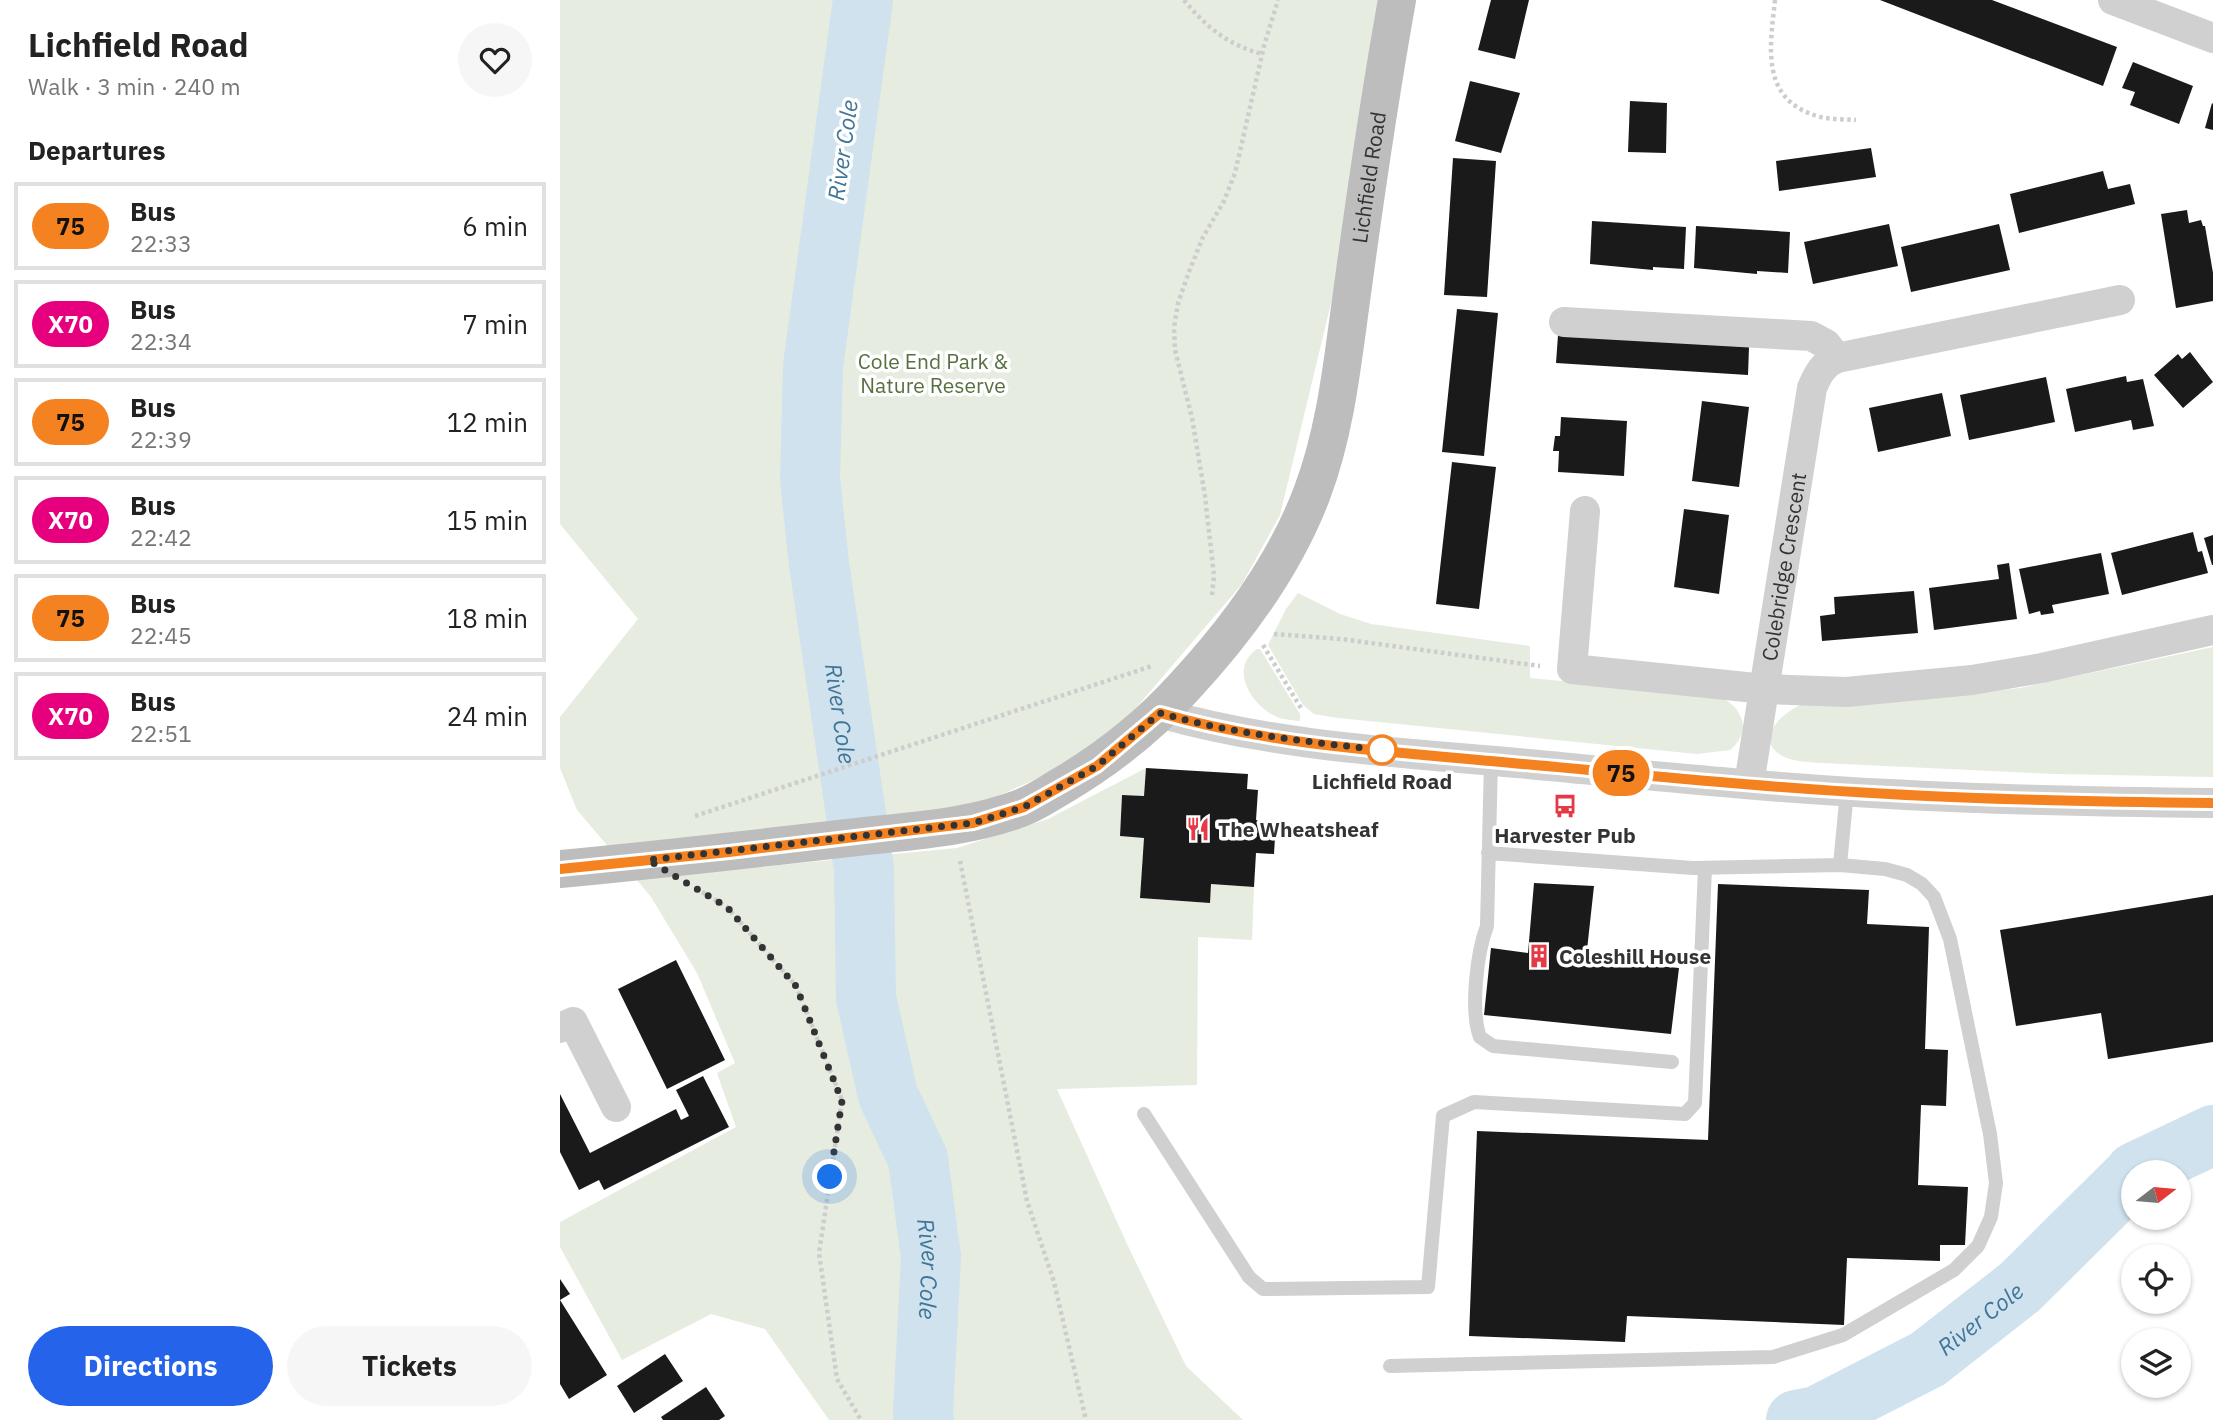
<!DOCTYPE html>
<meta charset="utf-8">
<style>
body{margin:0;font-family:"IBM Plex Sans",sans-serif;background:#f6f6f6;color:#222;height:100vh;display:flex;flex-direction:column;font-size:26px;white-space:nowrap}
*{box-sizing:border-box;margin:0}
p{font-size:23px;color:#767676}
.icon{flex:none;width:38px;height:38px;fill:none;stroke:currentColor;stroke-width:2;stroke-linecap:round;stroke-linejoin:round}
.map{position:relative;flex:1;overflow:hidden}
.drawer{display:flex;flex-direction:column;background:#fff;width:560px}
.drawer>*{flex:none}
.badge{padding:0 14px;border-radius:23px;font-size:24px;line-height:46px}
.needle{width:46px;rotate:74deg}
.buttons{position:absolute;left:1561px;top:1160px;display:grid;gap:14px}
.buttons a{display:grid;place-items:center;width:70px;height:70px;border-radius:50%;background:#fff;box-shadow:0 2px 5px #0004;font-size:35px}
.you{position:absolute;width:35px;height:35px;margin:-18px;border:5px solid #fff;border-radius:50%;background:#1a73e8;box-shadow:0 0 0 10px #1a73e833}
.map>.badge{position:absolute;translate:-50% -50%;box-shadow:0 0 0 4px #fff}
h2{padding:0 28px;font-size:26px;line-height:63px}
.round{display:grid;place-items:center;flex:none;width:74px;height:74px;border-radius:37px;background:#f6f6f6}
.headline{display:flex;align-items:center;justify-content:space-between;height:119px;padding:0 28px}
h1{font-size:33px;font-weight:700;line-height:52px}
.cta{display:flex;gap:14px;margin-top:auto;padding:14px 28px}
.cta a{flex:1;height:80px;border-radius:42px;background:#2563eb;color:#fff;font-size:28px;font-weight:700;line-height:80px;text-align:center}
.cta a+a{background:#f6f6f6;color:#222}
ul{padding:0;list-style:none}
li{display:flex;align-items:center;gap:21px;height:88px;margin:0 14px 10px;padding:0 14px;border:4px solid #e0e0e0;border-radius:0px}
li div{flex:1}
li b{display:block;font-size:26px}
li em{font-style:normal}
li .badge{min-width:77px;font-weight:700;text-align:center}
main{display:flex;flex:1;min-height:0}
.map>svg:first-child{display:block}
.green{fill:#e6ecdf}
.lines{fill:none;stroke-linecap:round;stroke-linejoin:round}
.river{stroke:#cfe2ee;stroke-width:60}
.building{fill:#1a1a1a}
.path{stroke:#cdcdcd;stroke-width:4.5;stroke-dasharray:3.5 3.5;stroke-linecap:butt}
.lane{stroke:#d0d0d0;stroke-width:14}
.street{stroke:#d0d0d0;stroke-width:30}
.secondary{stroke:#bdbdbd;stroke-width:38}
.line-casing{stroke:#fff;stroke-width:16}
.line{stroke:#f58220;stroke-width:10}
.walk{stroke:#333;stroke-width:7;stroke-dasharray:0 12.6}
.stop-dot{fill:#fff;stroke:#f58220;stroke-width:3.5}
.labels{text-anchor:middle;dominant-baseline:central;stroke-width:7;stroke-linejoin:round;paint-order:stroke}
.street-label{font-size:21px;fill:#333;stroke:#fff}
.park-label{font-size:21px;fill:#56703f;stroke:#fff}
.stop-label{font-size:21px;font-weight:bold;fill:#333;stroke:#fff}
.poi-label{font-size:21px;font-weight:bold;fill:#333;stroke:#fff;text-anchor:start}
.water-label{font-size:23px;font-style:italic;fill:#3f7597;stroke:#fff}
</style>
<main>
<section class="drawer">
<div class="headline"><div><h1>Lichfield Road</h1><p>Walk · 3 min · 240 m</p></div><a class="round"><svg class="icon" aria-label="heart" viewBox="0 0 24 24"><path d="M12 20l-8-8c-3-5 5-10 8-4 3-6 11-1 8 4z"/></svg></a></div>
<h2>Departures</h2>
<ul>
<li><span class="badge" style="background:#f58220;color:#111">75</span><div><b>Bus</b><p>22:33</p></div><em>6 min</em></li>
<li><span class="badge" style="background:#e6007e;color:#fff">X70</span><div><b>Bus</b><p>22:34</p></div><em>7 min</em></li>
<li><span class="badge" style="background:#f58220;color:#111">75</span><div><b>Bus</b><p>22:39</p></div><em>12 min</em></li>
<li><span class="badge" style="background:#e6007e;color:#fff">X70</span><div><b>Bus</b><p>22:42</p></div><em>15 min</em></li>
<li><span class="badge" style="background:#f58220;color:#111">75</span><div><b>Bus</b><p>22:45</p></div><em>18 min</em></li>
<li><span class="badge" style="background:#e6007e;color:#fff">X70</span><div><b>Bus</b><p>22:51</p></div><em>24 min</em></li>
</ul>
<div class="cta"><a>Directions</a><a>Tickets</a></div>
</section>
<div class="map">
<svg width="1653" height="1420" viewBox="0 0 1653 1420">
<rect width="100%" height="100%" fill="#fff"/>
<path class="green" d="M0 0H824L772 299 720 515 682 584 564 722 513 762 421 804 52 851 17 810 0 768V717L78 619 0 524Z
M738 593 780 614 811 624 970 646V678L1159 696C1184 708 1192 732 1170 750L1137 754 778 718 754 714 743 705 708 645 726 609Z
M1653 647V777L1494 774 1262 763C1248 762 1231 762 1219 754 1193 736 1228 708 1246 703L1390 696 1460 688Z
M697 649H700L740 714V721C732 720 725 720 717 717 692 706 668 669 697 649Z
M586 768 584 796 562 795 560 836 584 838 580 898 649 903 651 884 694 887 692 940 638 937 637 1085 497 1089 567 1244 626 1366 683 1420H269L205 1329 151 1314 62 1360 0 1247V1222L176 1127 157 1073 175 1063 137 973 91 897 76 879 397 848 488 819Z"/>
<g class="lines">
<g class="river">
<path id="s1" d="M303 0 253 366 250 479 259 564 304 869 306 998 328 1095 358 1159 371 1257 363 1412 364 1420"/>
<path d="M1575 1172 1653 1135"/>
<path id="s2" d="M1236 1420 1257 1416 1368 1359 1460 1287 1573 1175"/>
</g>
</g>
<path class="building" d="M931 0H969L955 59 918 50Z
M1320 0H1432L1557 47 1543 86Z
M1573 62 1633 86 1619 124 1570 105 1575 92 1562 88Z
M910 81 960 93 941 153 895 141Z
M1070 101 1107 103 1106 153 1068 152Z
M1652 103 1653 104V130L1645 128Z
M1311 148 1316 177 1219 191 1216 161Z
M893 158 936 161 927 297 884 295Z
M1543 171 1548 189 1570 184 1575 204 1459 233 1450 194Z
M1627 210 1629 223 1641 220 1643 226H1645L1653 273V301L1616 308 1601 214Z
M1032 221 1126 227 1124 269 1093 267V270L1030 264Z
M1329 224 1338 266 1253 284 1244 242Z
M1439 224 1450 270 1351 292 1341 247Z
M1136 226 1230 232 1228 273 1197 271V274L1134 268Z
M897 309 938 313 924 456 882 452Z
M998 335 1189 347 1188 375 996 363Z
M1630 352 1653 382 1623 408 1594 375 1618 354 1622 359Z
M1566 376 1567 382 1583 379 1594 426 1573 430 1571 420 1515 432 1506 389Z
M1486 377 1495 422 1409 440 1400 395Z
M1382 393 1391 436 1318 452 1309 408Z
M1142 401 1189 407 1179 487 1132 481Z
M1001 417 1067 421 1064 476 998 472 999 451H993L995 436H1000Z
M892 462 936 467 919 609 876 604Z
M1124 509 1169 515 1159 594 1114 587Z
M1633 532 1638 552 1642 551 1648 573 1562 595 1551 553Z
M1653 535V565H1652L1644 538Z
M1541 553 1549 594 1492 605 1494 613 1481 615 1480 611 1469 614 1459 569Z
M1449 563 1457 619 1374 630 1369 588 1439 579 1437 565Z
M1354 591 1358 633 1262 641 1260 616 1275 614 1274 597Z
M586 768 688 774 687 789 698 790 696 820 716 821 714 854 696 853 694 887 651 884 650 903 580 898 584 838 560 836 562 795 584 796Z
M974 883 1034 886 1026 959 1119 968 1111 1034 924 1015 931 948 968 953Z
M1158 884 1309 890 1307 924 1369 927 1365 1049 1388 1050 1386 1106 1361 1105 1358 1185 1408 1187 1405 1245H1380V1261L1287 1258 1284 1325 1067 1316 1065 1342 909 1336 917 1131 1148 1140Z
M1653 895V1042L1548 1059 1541 1013 1456 1026 1440 930Z
M116 960 165 1060 107 1089 58 989Z
M143 1076 169 1127 44 1190 39 1180 19 1190 0 1152V1094L30 1153 116 1109 121 1120 129 1116 116 1090Z
M0 1279 10 1294 0 1300 47 1375 9 1399 0 1384Z
M105 1354 123 1381 74 1413 57 1386Z
M146 1387 165 1416 159 1420H103L101 1417Z"/>
<g class="lines">
<path class="path" d="M624 0C646 27 668 45 702 54
M1215 0C1210 47 1200 99 1257 116 1270 120 1284 119 1296 120
M652 595 654 576 645 496 632 418 615 350 614 328 618 303 629 272 643 237 664 201 675 173 704 46 718 0
M714 634 781 639 980 666
M703 645 742 710
M135 816 592 666
M400 861 467 1201 494 1282 526 1420
M142 892 167 907 236 986 282 1100 259 1253 277 1379 301 1420"/>
<path class="lane" d="M931 761 927 926C917 952 910 1010 920 1037L933 1046 1112 1062
M928 853 1133 868 1280 865 1287 791
M584 1114 689 1277 703 1289 868 1287 883 1116 914 1102 1125 1114 1135 1103 1145 868
M830 1366 1213 1357 1283 1335 1394 1270 1418 1246 1431 1217 1436 1183 1430 1134 1390 939 1374 897 1362 884 1347 875 1325 869 1280 865"/>
<g class="street">
<path d="M1553 0 1653 38"/>
<path d="M1004 322 1251 336 1266 344 1277 358 1560 300"/>
<path d="M1025 511 1012 669 1205 689 1286 692 1412 680 1482 668 1653 630"/>
<path d="M600 713C722 748 853 753 979 765 1095 776 1212 788 1329 794 1437 800 1545 802 1653 803"/>
<path id="s3" d="M1189 784 1252 388C1258 374 1263 364 1277 358"/>
<path d="M0 1028 13 1022 56 1107"/>
</g>
<path class="secondary" id="s4" d="M0 869C96 860 192 849 288 838 346 831 406 829 461 808 474 803 486 795 498 788 546 760 587 728 624 687 676 631 725 565 752 493 777 427 783 356 793 286 806 190 820 95 837 0"/>
</g>
<g class="lines">
<g class="line-casing">
<path id="line" d="M0 869 169 852 413 823 464 807 537 766 600 713C718 747 842 752 963 764 1085 775 1207 788 1329 794 1437 800 1545 802 1653 803"/>
</g>
<use href="#line" class="line"/>
<path class="walk" d="M270 1177 282 1101 236 986 167 907 88 860 413 823 464 807 537 766 600 713C676 735 752 742 830 751L822 750"/>
</g>
<defs>
<g id="bus-bare" transform="scale(1.89)"><path d="M-5-6H5V4H4V6H2V4H-2V6H-4V4H-5ZM-3.5-4V0h7V-4ZM-3.5 1.2v1.5H-2V1.2ZM2 1.2v1.5H3.5V1.2Z" fill="#e63946" stroke="#fff" stroke-width="2.5" paint-order="stroke"/></g>
<g id="restaurant-bare" transform="scale(1.89)"><path d="M-5-6h1v4h1v-4h1v4h1v-4h1v5L-1.5 .5V6h-2V.5L-5-1ZM5-6V6H3V1.5H1.5Q1.5-4 5-6Z" fill="#e63946" stroke="#fff" stroke-width="2.5" paint-order="stroke"/></g>
<g id="building-bare" transform="scale(1.89)"><path d="M-4-6H4V6H1V3H-1V6H-4ZM-2.5-4.3h1.7v1.8h-1.7ZM.8-4.3h1.7v1.8H.8ZM-2.5-1h1.7V.8h-1.7ZM.8-1h1.7V.8H.8Z" fill="#e63946" stroke="#fff" stroke-width="2.5" paint-order="stroke"/></g>
</defs>
<g fill-rule="evenodd">
<use href="#bus-bare" x="1005" y="806"/>
<use href="#restaurant-bare" x="638" y="829"/>
<use href="#building-bare" x="979" y="956"/>
</g>
<circle class="stop-dot" cx="822" cy="750" r="14"/>
<g class="labels">
<g class="street-label">
<text stroke="none"><textPath href="#s4" startOffset="1225">Lichfield Road</textPath></text>
<text stroke="none"><textPath href="#s3" startOffset="220">Colebridge Crescent</textPath></text>
</g>
<g class="park-label">
<text x="373" y="361">Cole End Park &amp;<tspan x="373" dy="24">Nature Reserve</tspan></text>
</g>
<g class="stop-label">
<text x="822" y="781">Lichfield Road</text>
</g>
<g class="poi-label">
<text x="658" y="829">The Wheatsheaf</text>
<text x="1005" y="835" text-anchor="middle">Harvester Pub</text>
<text x="999" y="956">Coleshill House</text>
</g>
<g class="water-label">
<text transform="translate(282 150) rotate(-82)">River Cole</text>
<text stroke="none"><textPath href="#s1" startOffset="719">River Cole</textPath></text>
<text stroke="none"><textPath href="#s1" startOffset="1286">River Cole</textPath></text>
<text stroke="none"><textPath href="#s2" startOffset="212">River Cole</textPath></text>
</g>
</g>
</svg>
<div class="buttons">
<a><svg class="needle" viewBox="-14 -14 28 28"><path d="M0-13l5 13h-10z" fill="#e53935"/><path d="M0 13l5-13h-10z" fill="#767676"/></svg></a>
<a><svg class="icon" aria-label="locate" viewBox="0 0 24 24"><circle cx="12" cy="12" r="6"/><path d="M12 2v4M12 18v4M2 12h4M18 12h4"/></svg></a>
<a><svg class="icon" aria-label="layers" viewBox="0 0 24 24"><path d="M12 4l9 5-9 5-9-5zM3 14l9 5 9-5"/></svg></a>
</div>
<div class="you" style="left:270px;top:1177px"></div>
<b class="badge" style="left:1061px;top:773px;background:#f58220;color:#111">75</b>
</div>
</main>
